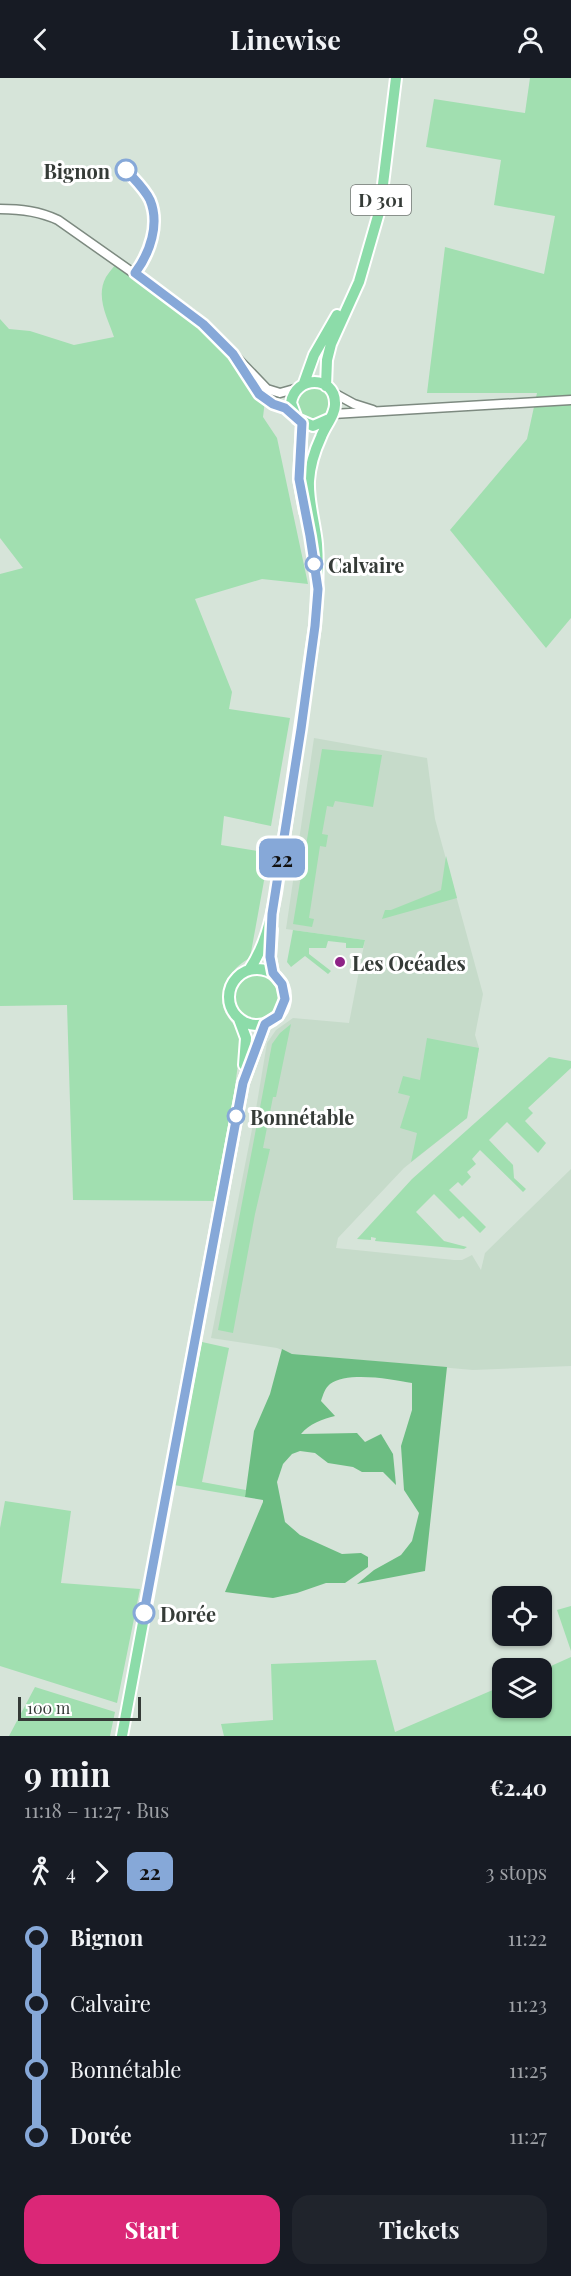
<!DOCTYPE html>
<meta charset="utf-8">
<style>
body{margin:0;font-family:"Playfair Display",serif;background:#20242c;color:#f1f3f6;height:100vh;display:flex;flex-direction:column;font-size:22px;white-space:nowrap}
*{box-sizing:border-box;margin:0}
p{font-size:20px;color:#9ea1a6}
.icon{flex:none;width:33px;height:33px;fill:none;stroke:currentColor;stroke-width:2;stroke-linecap:round;stroke-linejoin:round}
.map{position:relative;height:1658px;overflow:hidden}
.sheet{display:flex;flex-direction:column;background:#171b24;flex:1}
.sheet>*{flex:none}
.badge{padding:0 12px;border-radius:9px;font-size:21px;line-height:39px}
.fabs{position:absolute;left:492px;top:1508px;display:grid;gap:12px}
.fabs a{display:grid;place-items:center;width:60px;height:60px;border-radius:12px;background:#171b24;box-shadow:0 2px 4px #0004;font-size:30px}
.scale{position:absolute;left:18px;bottom:15px;width:123px;box-sizing:border-box;padding-left:6px;border:3px solid #353b37;border-top:0;font-size:16px;line-height:21px;white-space:nowrap;color:#353b37;-webkit-text-stroke:4px #fff;paint-order:stroke}
.map>.badge{position:absolute;translate:-50% -50%;box-shadow:0 0 0 3px #fff}
.legs{display:flex;align-items:center;gap:9px;height:66px;padding:0 24px;font-size:20px}
.legs p{margin-inline-start:auto}
.overview{display:flex;align-items:center;justify-content:space-between;height:102px;padding:0 24px}
h1{font-size:33px;font-weight:700;line-height:45px}
.button{display:flex;gap:12px;margin-top:auto;padding:12px 24px}
.button a{flex:1;height:69px;border-radius:18px;background:#db2777;color:#fff;font-size:24px;font-weight:700;line-height:69px;text-align:center}
.button a+a{background:#20242c;color:#f1f3f6}
ul{padding:0 24px;list-style:none}
li{display:flex;align-items:center;gap:21px;height:66px;font-size:22px}
li i{display:grid;place-items:center;width:9px;height:100%;margin:0 8px;background:currentColor}
li i::after{content:'';width:15px;height:15px;margin:-8px;border:4px solid;border-radius:50%;background:#171b24}
li p{margin-inline-start:auto}
li:first-child i{background:linear-gradient(#0000 50%,currentColor 0)}
li:last-child i{background:linear-gradient(currentColor 50%,#0000 0)}
header{display:flex;justify-content:space-between;align-items:center;height:78px;padding:0 24px;background:#171b24;font-size:27px;font-weight:700}
.map>svg:first-child{display:block}
.built{fill:#c6dbca}
.green{fill:#a1dfb0}
.forest{fill:#6cbd82}
.lines{fill:none;stroke-linecap:round;stroke-linejoin:round}
.minor-casing{stroke:#7d8a80;stroke-width:11}
.major-casing{stroke:#fff;stroke-width:14}
.minor{stroke:#fff;stroke-width:8}
.major{stroke:#8cdca9;stroke-width:10}
.line-1-casing{stroke:#fff;stroke-width:14}
.line-1{stroke:#86a8d8;stroke-width:9}
.stop-1-dot{fill:#fff;stroke:#86a8d8;stroke-width:3}
.poi-dot{fill:#8e2386;stroke:#fff;stroke-width:2}
.labels{text-anchor:middle;dominant-baseline:central;stroke-width:6;stroke-linejoin:round;paint-order:stroke}
.shield{fill:#fff;stroke:#727673;stroke-width:1.5}
.shield-label{font-size:18px;font-weight:bold;fill:#353b37}
.stop-label{font-size:20px;font-weight:bold;fill:#353b37;stroke:#fff;text-anchor:start}
.poi-label{font-size:20px;font-weight:bold;fill:#353b37;stroke:#fff;text-anchor:start}
</style>
<header><svg class="icon" aria-label="back" viewBox="0 0 24 24"><path d="M15 5l-7 7 7 7"/></svg>Linewise<svg class="icon" aria-label="person" viewBox="0 0 24 24"><circle cx="12" cy="8" r="4"/><path d="M4 21q1-7 8-7t8 7"/></svg></header>
<div class="map">
<svg width="571" height="1658" viewBox="0 0 571 1658">
<rect width="100%" height="100%" fill="#d6e4d9"/>
<path class="built" d="M314 660 427 680 435 741 483 916 475 957 479 970 467 1040 404 1090 338 1160 336 1170 454 1182H462L472 1177 481 1192 485 1175 571 1091V1288L473 1292 292 1276 277 1270 211 1260 256 1031 267 965 276 952 293 940 349 945 365 862 286 851Z"/>
<path class="green" d="M530 0H571V540L546 570 450 452 527 361 537 315H427L445 169 544 196 555 138 494 127 501 82 426 69 434 21 525 35Z
M121 180 171 217 226 261 267 306 263 339 277 360 308 506 262 501 195 521 232 614 229 631 290 640 271 748 224 738 221 767 269 775 250 880C229 891 213 917 228 939 234 948 240 952 241 963L220 1123 73 1122 67 927 0 928V496L23 490 0 460V241L9 251 30 253 74 267 114 259C108 241 95 219 106 199 110 193 116 186 121 180Z
M295 326a18 18 0 1 1 36 0a18 18 0 1 1-36 0Z
M322 671 382 677 373 729 335 723 333 729 327 728 322 756 328 757 326 769 320 768 309 840 314 841 312 849 293 846Z
M446 778 457 820 382 841 385 832H391L441 812Z
M293 852 365 862 363 870H346V865L328 863 326 870H309V876L331 893 328 896 305 878 291 889 287 884Z
M234 919a23 23 0 1 1 46 0a23 23 0 1 1-46 0Z
M291 946 276 1019H273L263 1070 270 1071 255 1136 233 1255 218 1252 272 966 280 955Z
M427 960 479 970 467 1040 411 1084 417 1055 400 1050 410 1018 398 1015 403 998 420 1002Z
M549 979 571 983V990L528 1030 533 1035 525 1043 546 1065 538 1075 507 1044 489 1062 513 1087 514 1100 526 1111 523 1114 480 1072 472 1081 476 1086 467 1094 471 1099 462 1108 458 1104 449 1112 486 1149 480 1155 463 1138 459 1141 434 1116 416 1134 444 1163 467 1169 464 1171 375 1163 376 1160 371 1159V1162L357 1161 412 1101Z
M202 1264 229 1270 202 1404 246 1412 245 1419 174 1407Z
M5 1423 71 1433 61 1505 140 1511 117 1625 0 1588V1450Z
M571 1528V1573L557 1532Z
M571 1579V1658H224L221 1646 273 1642 271 1586 376 1582 395 1654 502 1608V1629H542V1592Z
M35 1609 115 1634 110 1658H9Z"/>
<path class="forest" d="M282 1271 292 1276 447 1289 425 1493 357 1506 374 1492 401 1477 412 1463 419 1435 404 1412 401 1368 412 1332V1305C392 1301 347 1293 330 1306 325 1310 323 1317 321 1323L335 1338C322 1341 309 1346 301 1356L357 1355 365 1364 381 1356 393 1376 396 1407 383 1394H362L353 1389 328 1385 315 1375 300 1373 292 1376 283 1386 277 1404 285 1444 300 1457 342 1476 361 1475 368 1479V1489L345 1505H326L297 1515 273 1520 225 1514 263 1424V1422L245 1419 254 1353 270 1316Z"/>
<g class="lines">
<g class="minor-casing">
<path id="minor" d="M0 131C21 131 39 133 58 142L193 237 213 255 267 311 280 315 298 310
M237 283 259 316 294 336
M332 314 354 326 373 332
M333 336 571 322"/>
</g>
<g class="major-casing">
<path id="major" d="M304 305 314 277 337 237
M326 308 327 282 331 266 359 204 380 131 396 0
M302 345 299 401 305 434
M272 852 270 879 273 895
M229 919a28 28 0 1 1 56 0a28 28 0 1 1-56 0Z
M249 892C265 869 271 842 276 815L315 548C317 521 319 493 317 466 315 445 308 424 309 403 310 387 315 372 321 359 325 348 336 336 335 325 335 297 295 297 291 325L297 341 313 348 329 341
M239 941 246 960 244 987
M122 1658 243 1005 265 946"/>
</g>
<use href="#minor" class="minor"/>
<use href="#major" class="major"/>
</g>
<g class="lines">
<g class="line-1-casing">
<path id="line-1" d="M126 92C134 101 145 111 150 122 160 146 150 175 135 195L203 246 233 276 259 316 273 326 285 330 302 345 299 401 310 458 318 511 315 548 301 651 272 836 270 879 273 895 282 906 285 921 278 938 265 946 243 1005 144 1535"/>
</g>
<use href="#line-1" class="line-1"/>
</g>
<g class="stop-1-dot">
<circle cx="126" cy="92" r="10"/>
<circle cx="314" cy="486" r="8"/>
<circle cx="236" cy="1038" r="8"/>
<circle cx="144" cy="1535" r="10"/>
</g>
<circle class="poi-dot" cx="340" cy="884" r="6"/>
<g class="labels">
<rect class="shield" x="351" y="107" width="60" height="30" rx="4.5"/>
<g class="shield-label">
<text x="381" y="122">D 301</text>
</g>
<g class="stop-label">
<text x="110" y="92" text-anchor="end">Bignon</text>
<text x="328" y="486">Calvaire</text>
<text x="250" y="1038">Bonnétable</text>
<text x="160" y="1535">Dorée</text>
</g>
<g class="poi-label">
<text x="352" y="884">Les Océades</text>
</g>
</g>
</svg>
<div class="fabs">
<a><svg class="icon" aria-label="locate" viewBox="0 0 24 24"><circle cx="12" cy="12" r="6"/><path d="M12 2v4M12 18v4M2 12h4M18 12h4"/></svg></a>
<a><svg class="icon" aria-label="layers" viewBox="0 0 24 24"><path d="M12 4l9 5-9 5-9-5zM3 14l9 5 9-5"/></svg></a>
</div>
<div class="scale">100 m</div>
<b class="badge" style="left:282px;top:780px;background:#86a8d8;color:#111">22</b>
</div>
<section class="sheet">
<div class="overview"><div><h1>9 min</h1><p>11:18 – 11:27 · Bus</p></div><b>€2.40</b></div>
<div class="legs"><svg class="icon" aria-label="walk" viewBox="0 0 24 24"><circle cx="13" cy="4" r="2"/><path d="M13 8l-2 6 4 7M11 14l-3 7M7 12l3-4h3l4 4"/></svg>4<svg class="icon" aria-label="forward" viewBox="0 0 24 24"><path d="M9 5l7 7-7 7"/></svg><b class="badge" style="background:#86a8d8;color:#111">22</b><p>3 stops</p></div>
<ul>
<li><i style="color:#86a8d8"></i><b>Bignon</b><p>11:22</p></li>
<li><i style="color:#86a8d8"></i><span>Calvaire</span><p>11:23</p></li>
<li><i style="color:#86a8d8"></i><span>Bonnétable</span><p>11:25</p></li>
<li><i style="color:#86a8d8"></i><b>Dorée</b><p>11:27</p></li>
</ul>
<div class="button"><a>Start</a><a>Tickets</a></div>
</section>
